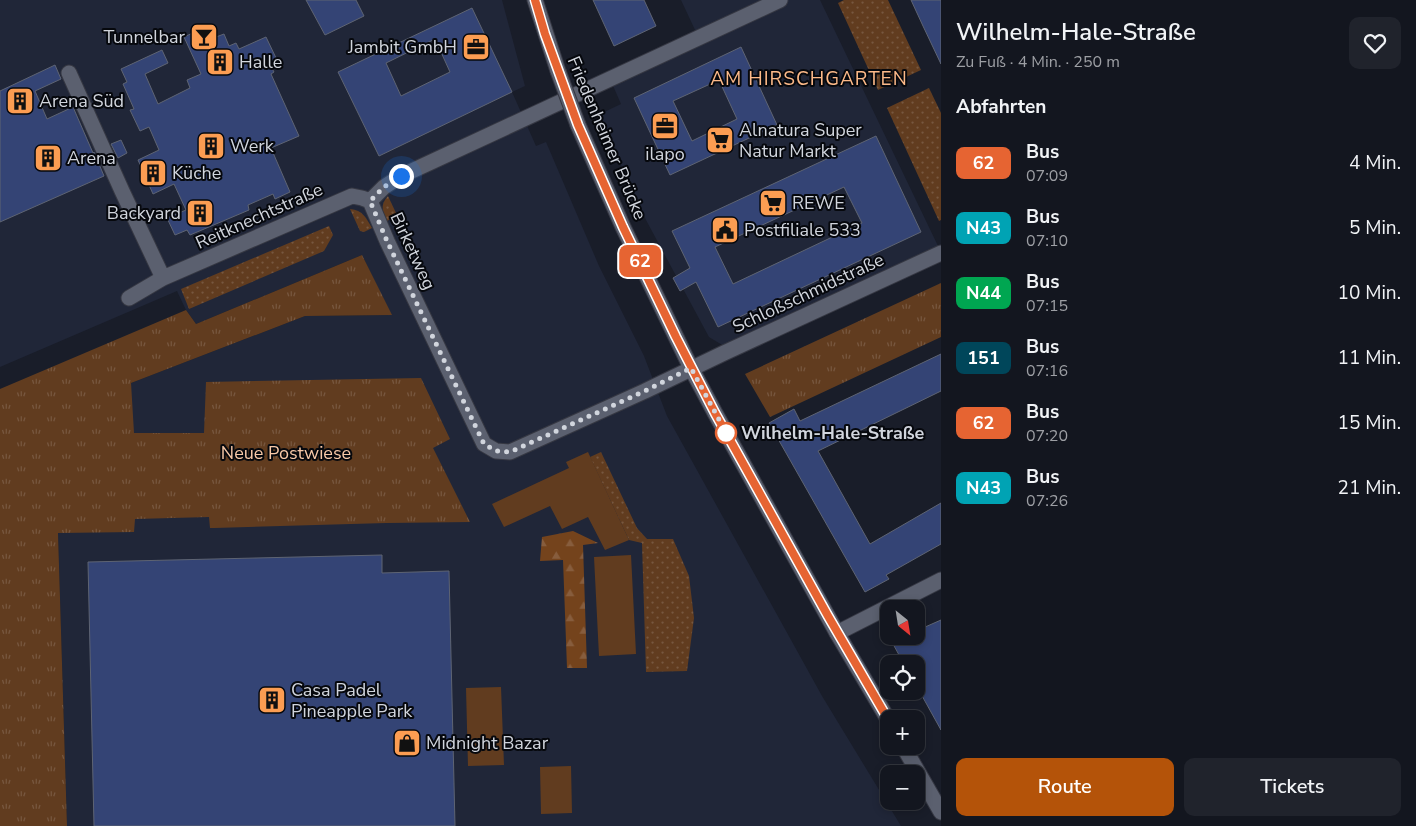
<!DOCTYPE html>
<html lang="de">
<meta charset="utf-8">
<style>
body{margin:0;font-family:"Nunito Sans",sans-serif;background:#20232c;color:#f1f3f6;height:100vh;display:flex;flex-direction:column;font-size:19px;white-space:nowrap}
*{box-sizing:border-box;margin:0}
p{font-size:16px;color:#9d9fa4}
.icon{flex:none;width:28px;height:28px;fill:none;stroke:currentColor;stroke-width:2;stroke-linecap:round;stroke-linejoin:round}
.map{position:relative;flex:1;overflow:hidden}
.details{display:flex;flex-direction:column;background:#13161f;width:475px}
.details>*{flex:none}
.badge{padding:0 10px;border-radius:8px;font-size:18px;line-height:32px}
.needle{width:32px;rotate:150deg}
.buttons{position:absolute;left:880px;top:600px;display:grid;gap:10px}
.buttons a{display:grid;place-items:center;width:45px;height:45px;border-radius:10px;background:#13161f;box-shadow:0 2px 8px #0003,0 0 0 1px #32353d;font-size:25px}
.you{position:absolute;width:25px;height:25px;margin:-12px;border:4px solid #fff;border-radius:50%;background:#1a73e8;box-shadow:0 0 0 8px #1a73e833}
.map>.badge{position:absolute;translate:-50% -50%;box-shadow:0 0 0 2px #fff}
h2{padding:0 15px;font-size:19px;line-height:45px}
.round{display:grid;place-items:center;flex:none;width:52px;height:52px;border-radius:10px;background:#20232c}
.head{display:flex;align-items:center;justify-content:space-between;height:85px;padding:0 15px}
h1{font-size:24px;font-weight:600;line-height:38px}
.button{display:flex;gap:10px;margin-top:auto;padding:10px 15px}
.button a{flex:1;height:58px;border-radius:10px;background:#b45309;color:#fff;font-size:20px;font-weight:600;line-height:58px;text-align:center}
.button a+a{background:#20232c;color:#f1f3f6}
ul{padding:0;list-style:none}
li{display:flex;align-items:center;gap:15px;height:65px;padding:0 15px}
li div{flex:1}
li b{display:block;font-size:19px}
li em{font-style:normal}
li .badge{min-width:55px;font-weight:700;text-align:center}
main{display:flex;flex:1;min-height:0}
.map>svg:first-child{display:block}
.built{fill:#202638}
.grass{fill:url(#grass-dots)}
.forest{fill:url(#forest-firs)}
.park{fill:url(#park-tufts)}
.pitch{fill:#613c1f}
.building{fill:#344475;stroke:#5e6473;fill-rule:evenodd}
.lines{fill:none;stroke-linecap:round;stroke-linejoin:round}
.street-casing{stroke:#363843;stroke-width:17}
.secondary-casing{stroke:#363843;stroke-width:17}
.street{stroke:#5b606f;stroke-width:15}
.secondary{stroke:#5b606f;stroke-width:15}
.secondary-bridge-casing{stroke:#363843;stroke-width:17;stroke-linecap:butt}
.secondary-bridge{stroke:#5b606f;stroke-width:15}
.line-casing{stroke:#fff;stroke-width:11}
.line{stroke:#e66432;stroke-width:8}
.walk{stroke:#d1d5dd;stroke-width:5;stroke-dasharray:0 9}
.stop-dot{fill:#fff;stroke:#e66432;stroke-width:2.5}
.labels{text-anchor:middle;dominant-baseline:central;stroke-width:4;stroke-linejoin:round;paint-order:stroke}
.poi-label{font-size:18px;fill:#d1d5dd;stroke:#06080d;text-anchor:start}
.street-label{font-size:18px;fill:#d1d5dd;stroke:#06080d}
.stop-label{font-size:18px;font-weight:bold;fill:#d1d5dd;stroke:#06080d;text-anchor:start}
.park-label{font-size:18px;fill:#f8c9a8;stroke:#06080d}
.neighbourhood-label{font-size:19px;letter-spacing:1px;fill:#fdba89;stroke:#06080d}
</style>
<main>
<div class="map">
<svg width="941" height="826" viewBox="0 0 941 826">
<defs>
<pattern id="grass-dots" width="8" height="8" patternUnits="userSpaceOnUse" patternTransform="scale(1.25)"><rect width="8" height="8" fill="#613c1f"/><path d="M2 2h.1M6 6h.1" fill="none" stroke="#77573f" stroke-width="1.8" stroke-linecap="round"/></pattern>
<pattern id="forest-firs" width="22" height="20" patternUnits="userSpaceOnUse" patternTransform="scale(1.25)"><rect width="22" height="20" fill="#74431c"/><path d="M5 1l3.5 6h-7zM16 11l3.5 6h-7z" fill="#875d3d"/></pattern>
<pattern id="park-tufts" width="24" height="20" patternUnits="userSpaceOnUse" patternTransform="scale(1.25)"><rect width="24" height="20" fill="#613c1f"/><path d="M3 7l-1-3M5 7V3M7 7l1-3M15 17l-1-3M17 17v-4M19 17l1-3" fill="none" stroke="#77573f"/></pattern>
</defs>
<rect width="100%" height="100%" fill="#191d29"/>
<path class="built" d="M0 0H502L525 86 512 92 536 146 546 142 599 266 644 356 667 416 822 696 901 826H67L58 533 131 383 305 316 391 315 362 255 196 324 186 310 177 291 0 367Z
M681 0H820L938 246 724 346 709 337 646 220 621 165 600 114 621 104 607 72 696 32Z"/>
<path class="grass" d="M844 0H888L921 70 878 90 838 3Z
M929 88 941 113V220L939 221 887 108Z
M388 196 396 213 394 217 387 221C382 210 380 205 388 196Z
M350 209C363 210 366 218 372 228L364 232 360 231Z
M329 226 333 235 324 251 189 309 181 289Z
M601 452 637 528 647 539H673L689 576 694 618 687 671 646 672 642 543 629 540 590 457Z"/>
<path class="forest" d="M573 531 598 543 583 545 587 668H567L563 560 540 561 542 537Z"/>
<path class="park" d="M362 255 392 315 305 316 131 383 134 433H204L206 382 421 378 450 439 433 448 470 522 386 523 214 528H210L209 517 135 519 134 532 58 533 67 826H0V389L186 310 196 324Z
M941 283V337L770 417 745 374Z"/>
<path class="pitch" d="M588 452 629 540 605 550 588 517 562 529 550 506 504 527 492 504 569 468 566 462Z
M631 555 636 654 599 656 594 557Z
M501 687 504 765 468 766 466 688Z
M571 766 572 813 541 814 540 767Z"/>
<path class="building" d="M306 0H356L364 16 325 35Z
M593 0H644L656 26 614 46Z
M911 0H941V64L923 26Z
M472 8 512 92 379 156 338 72ZM435 39 450 72 401 96 386 63Z
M210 25 216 37 224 34 229 46 236 43 239 49 266 37 277 60 269 63 274 72 271 74 299 136 271 148 290 192 275 199 273 194 248 205 249 210 190 235 187 230 175 235 167 218 186 210 174 184 153 194 138 160 159 150 149 127 140 131 130 110 134 109 123 84 127 82 121 69 162 50 168 63 145 74 158 104 190 88 187 80 201 74 184 37Z
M741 47 777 125 670 175 634 98ZM719 80 737 119 692 141 673 101Z
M55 65 61 79 35 91 47 119 73 107 93 153 94 152 104 176 0 222V91Z
M876 136 921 232 718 327 696 282 680 291 673 278 690 268 672 231ZM844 187 862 223 733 284 715 247Z
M121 140 127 153 118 158 111 144Z
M941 354V391L818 451 870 544 941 503V544L886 575 889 579 865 592 769 423 794 409 800 421Z
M382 555V573L449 571 455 826H94L88 562Z
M941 620V730L916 685V664H904L893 644 907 636H916V631Z"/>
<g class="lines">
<g class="street-casing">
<path id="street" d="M780 0 401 176 384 187 370 201 387 241 484 444 496 451 510 452 645 391 724 353 941 253
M69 73 122 191 163 278
M129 298 163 278 352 196 362 198 370 201
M837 633 941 580"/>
</g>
<g class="secondary-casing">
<path id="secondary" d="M535 0 558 71
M578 125 623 227 691 368 715 413 837 633 889 721
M903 746 941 812"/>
</g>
<use href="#street" class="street"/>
<use href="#secondary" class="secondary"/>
<g class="secondary-bridge-casing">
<path id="secondary-bridge" d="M558 71 578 125"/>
</g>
<use href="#secondary-bridge" class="secondary-bridge"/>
</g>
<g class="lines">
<g class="line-casing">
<path id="line" d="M535 0 545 34 578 125 623 227 676 337 715 413 828 616 889 721"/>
</g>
<use href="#line" class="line"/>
<path class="walk" d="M401 176 384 187 370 201 387 241 484 444 496 451 510 452 645 391 691 368 728 436 726 433"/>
</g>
<defs>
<g id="bar-square" transform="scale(1.4375)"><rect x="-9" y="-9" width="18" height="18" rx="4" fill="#fc9d52" stroke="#06080d"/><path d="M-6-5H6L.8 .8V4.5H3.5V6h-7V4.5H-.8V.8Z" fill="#111"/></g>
<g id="office-square" transform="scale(1.4375)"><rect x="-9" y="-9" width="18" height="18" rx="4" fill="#fc9d52" stroke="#06080d"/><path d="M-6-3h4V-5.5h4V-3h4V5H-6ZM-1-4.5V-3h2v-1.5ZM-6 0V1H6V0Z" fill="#111"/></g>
<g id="building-square" transform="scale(1.4375)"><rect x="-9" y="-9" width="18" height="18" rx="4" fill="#fc9d52" stroke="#06080d"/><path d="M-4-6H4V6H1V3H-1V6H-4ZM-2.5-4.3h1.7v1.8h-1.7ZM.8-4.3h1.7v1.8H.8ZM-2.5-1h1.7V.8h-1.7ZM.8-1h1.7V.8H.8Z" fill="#111"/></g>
<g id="supermarket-square" transform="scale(1.4375)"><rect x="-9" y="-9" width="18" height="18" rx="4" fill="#fc9d52" stroke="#06080d"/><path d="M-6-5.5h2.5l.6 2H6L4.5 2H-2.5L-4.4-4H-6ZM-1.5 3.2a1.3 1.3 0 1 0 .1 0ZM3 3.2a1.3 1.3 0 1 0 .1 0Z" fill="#111"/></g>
<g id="civic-square" transform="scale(1.4375)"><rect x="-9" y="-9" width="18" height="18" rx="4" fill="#fc9d52" stroke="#06080d"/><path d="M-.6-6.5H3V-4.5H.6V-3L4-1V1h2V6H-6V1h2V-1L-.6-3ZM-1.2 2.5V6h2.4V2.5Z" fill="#111"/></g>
<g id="shop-square" transform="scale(1.4375)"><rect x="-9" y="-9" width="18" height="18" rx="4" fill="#fc9d52" stroke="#06080d"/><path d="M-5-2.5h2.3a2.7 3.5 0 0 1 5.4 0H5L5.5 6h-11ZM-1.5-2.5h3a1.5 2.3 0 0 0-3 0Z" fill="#111"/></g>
</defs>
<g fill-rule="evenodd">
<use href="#bar-square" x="204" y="37"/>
<use href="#office-square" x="476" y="47"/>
<use href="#building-square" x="220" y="62"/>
<use href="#building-square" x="20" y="101"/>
<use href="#office-square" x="665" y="126"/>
<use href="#supermarket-square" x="720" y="140"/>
<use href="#building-square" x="211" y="146"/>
<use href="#building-square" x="48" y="158"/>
<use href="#building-square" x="153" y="173"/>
<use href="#supermarket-square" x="773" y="203"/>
<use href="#building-square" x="200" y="213"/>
<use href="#civic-square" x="725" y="230"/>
<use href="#building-square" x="272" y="700"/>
<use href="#shop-square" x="407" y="743"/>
</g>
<circle class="stop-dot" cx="726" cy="433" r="10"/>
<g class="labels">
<g class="poi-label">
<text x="185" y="37" text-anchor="end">Tunnelbar</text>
<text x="457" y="47" text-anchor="end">Jambit GmbH</text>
<text x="239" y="62">Halle</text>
<text x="39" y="101">Arena Süd</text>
<text x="739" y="130">Alnatura Super<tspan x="739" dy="21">Natur Markt</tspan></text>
<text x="230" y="146">Werk</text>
<text x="665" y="154" text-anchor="middle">ilapo</text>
<text x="67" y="158">Arena</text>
<text x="172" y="173">Küche</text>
<text x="792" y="203">REWE</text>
<text x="181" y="213" text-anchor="end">Backyard</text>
<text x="744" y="230">Postfiliale 533</text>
<text x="291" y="690">Casa Padel<tspan x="291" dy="21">Pineapple Park</tspan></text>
<text x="426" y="743">Midnight Bazar</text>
</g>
<g class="street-label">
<text transform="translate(607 138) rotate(67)">Friedenheimer Brücke</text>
<text transform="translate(259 216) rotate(-24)">Reitknechtstraße</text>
<text transform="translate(413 251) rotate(65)">Birketweg</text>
<text transform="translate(808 293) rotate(-25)">Schloßschmidstraße</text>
</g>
<g class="stop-label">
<text x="741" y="433">Wilhelm-Hale-Straße</text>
</g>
<g class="park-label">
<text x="286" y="453">Neue Postwiese</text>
</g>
<g class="neighbourhood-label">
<text x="809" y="79">AM HIRSCHGARTEN</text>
</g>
</g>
</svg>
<div class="buttons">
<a><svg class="needle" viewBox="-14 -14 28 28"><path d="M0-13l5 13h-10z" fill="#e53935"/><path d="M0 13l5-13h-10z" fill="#9d9fa4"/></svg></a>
<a><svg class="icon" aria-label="locate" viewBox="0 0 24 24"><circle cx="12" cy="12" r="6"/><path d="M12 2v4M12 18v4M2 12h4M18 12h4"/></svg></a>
<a>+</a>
<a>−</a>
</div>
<div class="you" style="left:401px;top:176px"></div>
<b class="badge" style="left:640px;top:261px;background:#e66432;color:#fff">62</b>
</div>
<section class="details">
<div class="head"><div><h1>Wilhelm-Hale-Straße</h1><p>Zu Fuß · 4 Min. · 250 m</p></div><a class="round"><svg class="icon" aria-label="heart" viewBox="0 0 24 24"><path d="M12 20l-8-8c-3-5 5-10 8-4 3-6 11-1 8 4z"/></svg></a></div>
<h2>Abfahrten</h2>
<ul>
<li><span class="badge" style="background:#e66432;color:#fff">62</span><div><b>Bus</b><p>07:09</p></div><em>4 Min.</em></li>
<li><span class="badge" style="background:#00a3b4;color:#fff">N43</span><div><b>Bus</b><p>07:10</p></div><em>5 Min.</em></li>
<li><span class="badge" style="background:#00a651;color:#fff">N44</span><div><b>Bus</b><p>07:15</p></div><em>10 Min.</em></li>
<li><span class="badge" style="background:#00465a;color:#fff">151</span><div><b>Bus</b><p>07:16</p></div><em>11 Min.</em></li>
<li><span class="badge" style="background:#e66432;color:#fff">62</span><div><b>Bus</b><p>07:20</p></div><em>15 Min.</em></li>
<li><span class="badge" style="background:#00a3b4;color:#fff">N43</span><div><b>Bus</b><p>07:26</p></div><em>21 Min.</em></li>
</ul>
<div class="button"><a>Route</a><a>Tickets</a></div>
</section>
</main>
